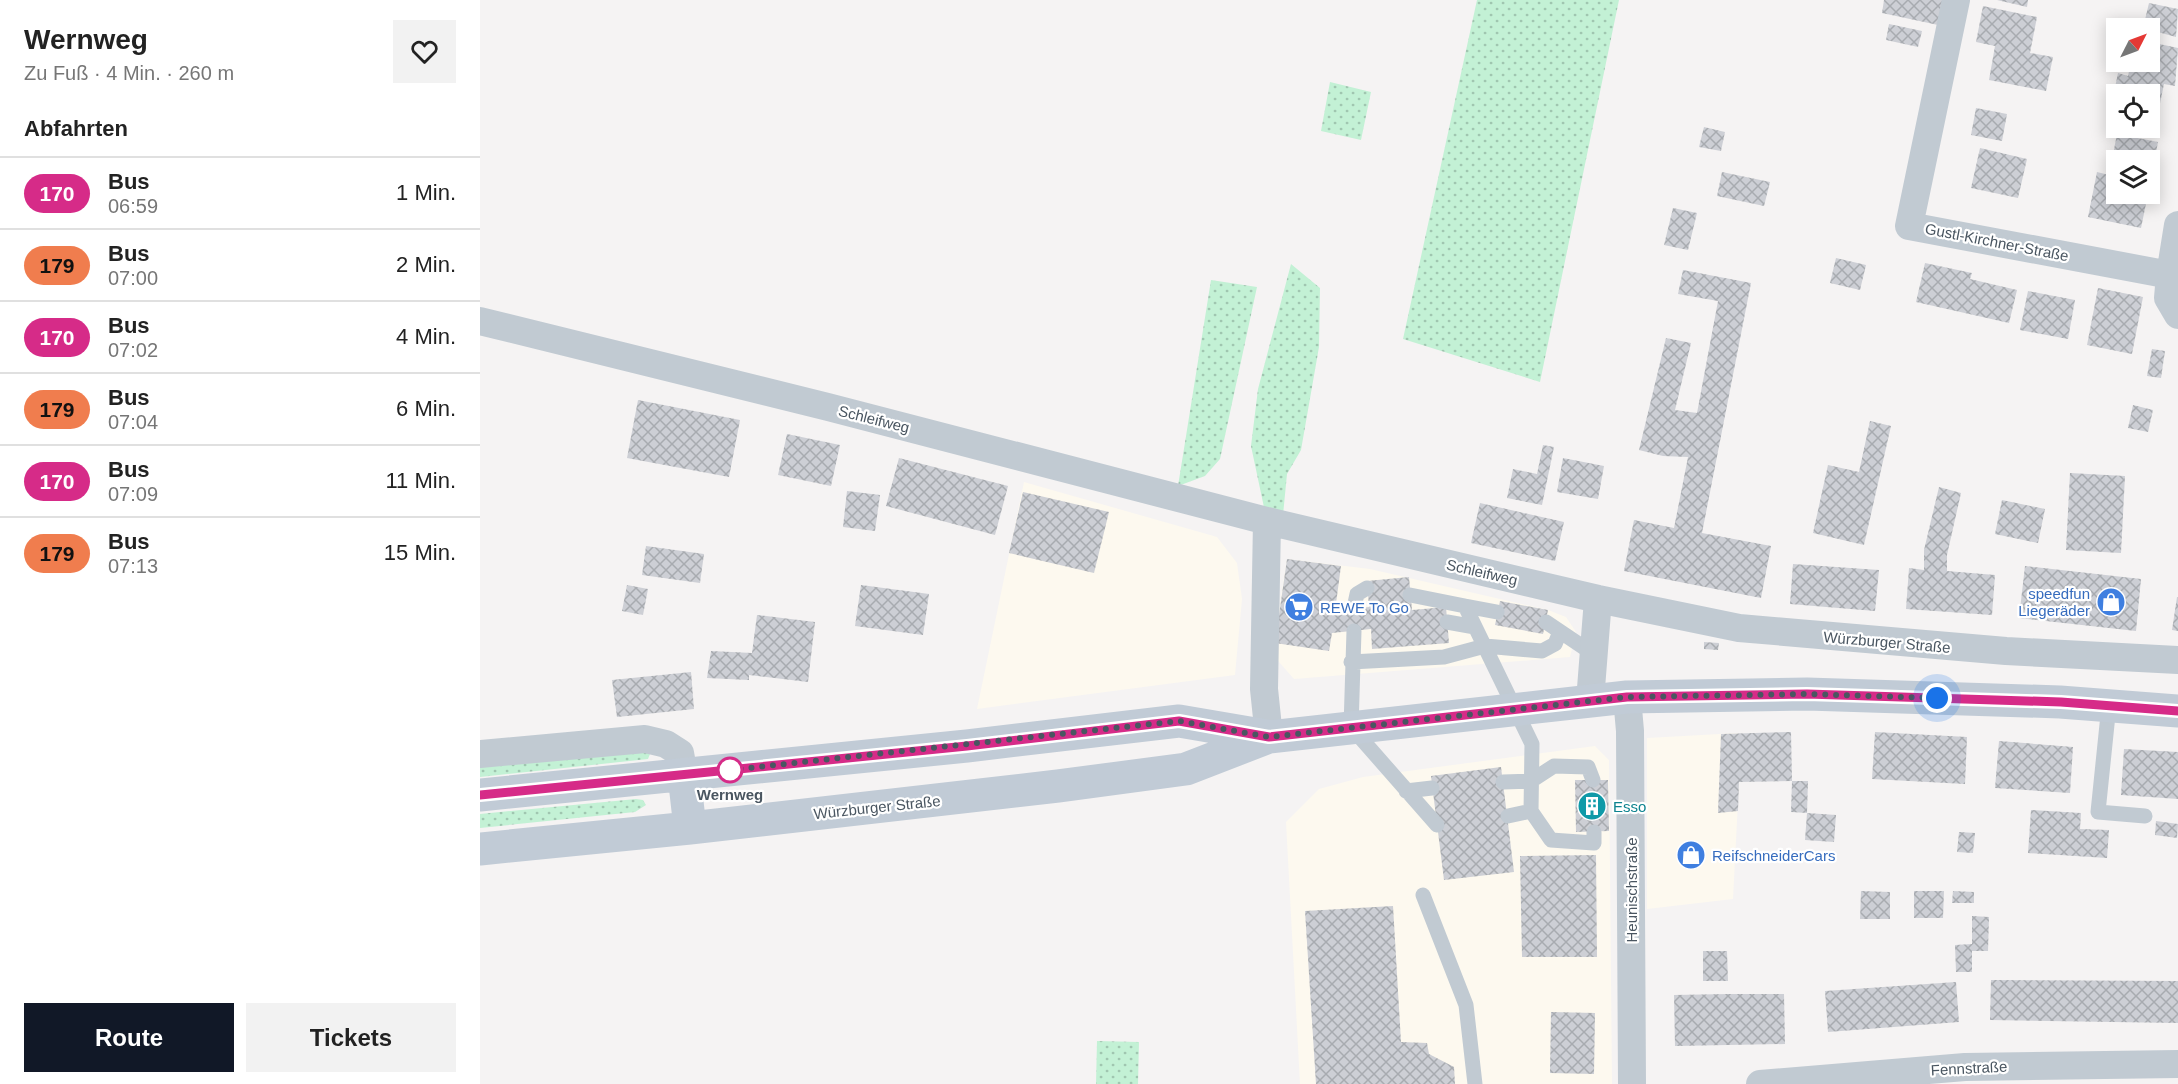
<!DOCTYPE html>
<html lang="de">
<meta charset="utf-8">
<style>
body{margin:0;font-family:Helvetica,sans-serif;background:#f2f2f2;color:#222;height:100vh;display:flex;flex-direction:column;font-size:22px;white-space:nowrap}
*{box-sizing:border-box;margin:0}
p{font-size:20px;color:#767676}
.icon{flex:none;width:33px;height:33px;fill:none;stroke:currentColor;stroke-width:2;stroke-linecap:round;stroke-linejoin:round}
.map{position:relative;flex:1;overflow:hidden}
.side{display:flex;flex-direction:column;background:#fff;width:480px}
.side>*{flex:none}
.badge{padding:0 12px;border-radius:20px;font-size:21px;line-height:39px}
.needle{width:39px;rotate:48deg}
.tools{position:absolute;left:1626px;top:18px;display:grid;gap:12px}
.tools a{display:grid;place-items:center;width:54px;height:54px;border-radius:0px;background:#fff;box-shadow:0 3px 15px #0003;font-size:30px}
.you{position:absolute;width:30px;height:30px;margin:-15px;border:4px solid #fff;border-radius:50%;background:#1a73e8;box-shadow:0 0 0 9px #1a73e833}
.map>.badge{position:absolute;translate:-50% -50%;box-shadow:0 0 0 3px #fff}
h2{padding:0 24px;font-size:22px;line-height:54px}
.round{display:grid;place-items:center;flex:none;width:63px;height:63px;border-radius:0px;background:#f2f2f2}
.overview{display:flex;align-items:center;justify-content:space-between;height:102px;padding:0 24px}
h1{font-size:28px;font-weight:800;line-height:45px}
.cta{display:flex;gap:12px;margin-top:auto;padding:12px 24px}
.cta a{flex:1;height:69px;border-radius:0px;background:#111827;color:#fff;font-size:24px;font-weight:800;line-height:69px;text-align:center}
.cta a+a{background:#f2f2f2;color:#222}
ul{padding:0;list-style:none}
li{display:flex;align-items:center;gap:18px;height:72px;padding:0 24px;border-top:2px solid #e0e0e0}
li div{flex:1}
li b{display:block;font-size:22px}
li em{font-style:normal}
li .badge{min-width:66px;font-weight:700;text-align:center}
main{display:flex;flex:1;min-height:0}
.map>svg:first-child{display:block}
.commercial{fill:#fdf9ef}
.grass{fill:url(#grass-dots)}
.building{fill:url(#building-cross-hatch)}
.lines{fill:none;stroke-linecap:round;stroke-linejoin:round}
.lane{stroke:#c1cad2;stroke-width:15}
.street{stroke:#c1cad2;stroke-width:28}
.secondary{stroke:#c1cbd6;stroke-width:33}
.line-casing{stroke:#fff;stroke-width:14}
.line{stroke:#d62b88;stroke-width:9}
.walk{stroke:#4a5661;stroke-width:6;stroke-dasharray:0 10.8}
.stop-dot{fill:#fff;stroke:#d62b88;stroke-width:3}
.labels{text-anchor:middle;dominant-baseline:central;stroke-width:4.5;stroke-linejoin:round;paint-order:stroke}
.street-label{font-size:15px;fill:#4a5661;stroke:#fff}
.shop-label{font-size:15px;fill:#366cbe;stroke:#fff;text-anchor:start}
.stop-label{font-size:15px;font-weight:bold;fill:#4a5661;stroke:#fff}
.culture-label{font-size:15px;fill:#0d838f;stroke:#fff;text-anchor:start}
</style>
<main>
<section class="side">
<div class="overview"><div><h1>Wernweg</h1><p>Zu Fuß · 4 Min. · 260 m</p></div><a class="round"><svg class="icon" aria-label="heart" viewBox="0 0 24 24"><path d="M12 20l-8-8c-3-5 5-10 8-4 3-6 11-1 8 4z"/></svg></a></div>
<h2>Abfahrten</h2>
<ul>
<li><span class="badge" style="background:#d62b88;color:#fff">170</span><div><b>Bus</b><p>06:59</p></div><em>1 Min.</em></li>
<li><span class="badge" style="background:#f07d4e;color:#111">179</span><div><b>Bus</b><p>07:00</p></div><em>2 Min.</em></li>
<li><span class="badge" style="background:#d62b88;color:#fff">170</span><div><b>Bus</b><p>07:02</p></div><em>4 Min.</em></li>
<li><span class="badge" style="background:#f07d4e;color:#111">179</span><div><b>Bus</b><p>07:04</p></div><em>6 Min.</em></li>
<li><span class="badge" style="background:#d62b88;color:#fff">170</span><div><b>Bus</b><p>07:09</p></div><em>11 Min.</em></li>
<li><span class="badge" style="background:#f07d4e;color:#111">179</span><div><b>Bus</b><p>07:13</p></div><em>15 Min.</em></li>
</ul>
<div class="cta"><a>Route</a><a>Tickets</a></div>
</section>
<div class="map">
<svg width="1698" height="1084" viewBox="0 0 1698 1084">
<defs>
<pattern id="grass-dots" width="8" height="8" patternUnits="userSpaceOnUse" patternTransform="scale(1.5)"><rect width="8" height="8" fill="#c3f1d5"/><path d="M2 2h.1M6 6h.1" fill="none" stroke="#a0c6b0" stroke-width="1.8" stroke-linecap="round"/></pattern>
<pattern id="building-cross-hatch" width="8" height="8" patternUnits="userSpaceOnUse" patternTransform="scale(1.5)"><rect width="8" height="8" fill="#cdcfd5"/><path d="M0 0l8 8M0 8l8-8" fill="none" stroke="#a8abb0"/></pattern>
</defs>
<rect width="100%" height="100%" fill="#f5f3f3"/>
<path class="commercial" d="M544 482 737 537 757 563 762 599 755 675 497 709Z
M807 559 890 569 1068 610 1086 617 1096 632 1090 657 814 679 792 654Z
M1258 733 1259 782 1253 899 1167 909V738Z
M1115 746 1129 760 1132 1084H820L806 822 839 789 883 777Z"/>
<path class="grass" d="M997 0H1139L1060 382 923 339Z
M850 82 891 92 881 140 841 131Z
M811 264 840 288 839 347 821 450 807 474 803 515 785 512 771 446 778 389Z
M731 280 777 287 740 459 725 476 698 486Z
M163 750 170 754 168 759 0 777V767Z
M156 799 163 800 166 805 155 812 0 828V814Z
M617 1041 659 1042 658 1084H616Z"/>
<path class="building" d="M1404 0H1463L1458 25 1402 13Z
M1517 0H1548L1547 7Z
M1669 3 1698 9 1696 37 1663 28Z
M1503 6 1557 17 1550 53 1573 57 1566 91 1509 80 1515 46 1496 42Z
M1409 24 1442 31 1438 47 1406 40Z
M1670 42 1698 48 1695 86 1684 84 1677 118 1670 116V94H1636V109L1631 107 1638 73 1648 76 1651 62H1670Z
M1496 108 1527 114 1522 141 1491 135Z
M1224 127 1245 132 1241 151 1219 147Z
M1637 134 1678 142 1671 179 1670 160H1636V194H1668L1661 228 1608 217 1617 172 1629 175Z
M1500 148 1547 159 1538 198 1491 188Z
M1242 172 1290 182 1284 206 1237 196Z
M1193 208 1217 213 1208 250 1184 245Z
M1356 258 1386 265 1380 290 1350 283Z
M1445 263 1492 273 1490 279 1537 290 1529 323 1436 302Z
M1203 270 1271 283 1222 533 1291 546 1281 598 1144 571 1154 520 1194 528 1208 457 1183 456 1159 450 1186 338 1211 343 1195 410 1217 413 1238 301 1198 294Z
M1618 288 1663 297 1652 354 1607 345Z
M1548 291 1595 300 1588 339 1540 330Z
M1672 349 1685 351 1681 378 1667 376Z
M158 400 260 420 249 477 147 458Z
M1653 405 1673 410 1668 432 1648 428Z
M1390 421 1411 426 1384 545 1333 533 1348 465 1379 472Z
M307 434 360 445 351 486 298 475Z
M1063 445 1074 447 1062 505 1027 498 1033 469 1057 474Z
M419 458 528 486 515 535 406 506Z
M1083 458 1124 466 1118 499 1077 492Z
M1590 473 1645 476 1641 553 1586 550Z
M1459 487 1481 493 1467 555V571L1515 575 1512 615 1426 609 1429 568 1444 570V550Z
M367 491 400 495 395 531 363 527Z
M543 492 629 512 614 573 529 553Z
M1522 500 1565 509 1558 543 1515 534Z
M1000 503 1084 522 1075 561 991 543Z
M166 546 224 554 220 583 162 575Z
M807 559 861 566 855 611 889 607 887 581 929 577 932 610 966 607 969 643 892 649 891 629 852 633 849 651 795 643Z
M1313 564 1399 570 1395 611 1310 604Z
M1545 566 1661 579 1656 631 1539 618Z
M147 585 168 589 163 615 142 611Z
M381 585 449 594 443 635 375 626Z
M1697 597H1698V631L1692 630Z
M1020 601 1068 610 1063 634 1015 625Z
M277 615 335 622 328 682 269 675V680L227 678 231 651 272 653Z
M1224 642 1239 643 1238 650 1224 649Z
M211 672 214 709 137 717 132 680Z
M1311 732 1312 781 1259 782 1258 811 1238 813 1241 734Z
M1395 732 1487 737 1485 784 1392 779Z
M1519 741 1593 747 1590 793 1515 788Z
M1644 749 1698 752V799L1641 795Z
M1021 767 1034 872 964 880 951 776Z
M1095 780H1128L1129 831 1096 832Z
M1312 781H1328L1327 813 1311 812Z
M1551 810 1601 813 1600 829 1629 830 1627 858 1548 853Z
M1327 813 1356 815 1354 842 1325 840Z
M1676 821 1698 824 1697 838 1675 835Z
M1479 832 1495 833 1493 853 1477 852Z
M1116 855 1117 957H1042L1040 856Z
M1381 891 1410 892V919H1380Z
M1434 891H1464L1463 918H1434Z
M1473 891 1494 892V903H1472Z
M913 906 921 1042 947 1043 949 1054 974 1067 975 1084H836L825 911Z
M1492 916 1509 917 1508 951H1492V972H1476L1475 945 1492 944Z
M1223 951H1247L1248 981H1223Z
M1511 980 1698 981V1023L1510 1020Z
M1476 982 1479 1022 1348 1032 1345 991Z
M1248 994H1304L1305 1044 1195 1046 1194 995Z
M1071 1012 1115 1013 1114 1074 1070 1073Z"/>
<g class="lines">
<path class="lane" d="M930 595 985 606 1052 744 1051 811 1028 816
M985 606 1017 612
M874 608 877 594 887 588
M967 622 995 627
M1066 622 1112 653
M874 631 871 727 957 825
M871 662 964 657 1005 646 1062 651 1075 644 1080 632
M1629 705 1618 812 1665 816
M1023 782 1051 781 1074 766 1108 767 1113 780
M926 791 952 788
M1051 811 1071 840 1114 843V832
M943 895 986 1005 995 1084"/>
<path class="street" d="M1476 0 1429 226 1690 275 1698 225
M1690 275 1688 298 1698 315
M0 321 348 407 787 521 1118 599 1259 628 1526 651 1698 660
M787 521 784 689 789 737
M1147 697 1150 731 1152 1084
M1110 701 1118 599
M0 754 165 739 186 744 200 753 204 775
M1280 1084 1485 1067 1698 1064"/>
<path class="secondary" d="M204 775 210 828
M0 795 487 746 699 721 787 736
M0 849 210 828 578 786 706 769 789 737 1147 697 1327 694 1580 702 1698 711"/>
</g>
<g class="lines">
<g class="line-casing">
<path id="line" d="M0 795 487 746 699 721 789 737 1147 697 1327 694 1581 702 1698 711"/>
</g>
<use href="#line" class="line"/>
<path class="walk" d="M250 770 699 721 789 737 1147 697 1327 694 1457 698"/>
</g>
<defs>
<g id="shop-disc" transform="scale(1.5)"><circle r="9.5" fill="#3f7fe0" stroke="#fff"/><path d="M-5-2.5h2.3a2.7 3.5 0 0 1 5.4 0H5L5.5 6h-11ZM-1.5-2.5h3a1.5 2.3 0 0 0-3 0Z" fill="#fff"/></g>
<g id="supermarket-disc" transform="scale(1.5)"><circle r="9.5" fill="#3f7fe0" stroke="#fff"/><path d="M-6-5.5h2.5l.6 2H6L4.5 2H-2.5L-4.4-4H-6ZM-1.5 3.2a1.3 1.3 0 1 0 .1 0ZM3 3.2a1.3 1.3 0 1 0 .1 0Z" fill="#fff"/></g>
<g id="building-disc" transform="scale(1.5)"><circle r="9.5" fill="#0f9aa8" stroke="#fff"/><path d="M-4-6H4V6H1V3H-1V6H-4ZM-2.5-4.3h1.7v1.8h-1.7ZM.8-4.3h1.7v1.8H.8ZM-2.5-1h1.7V.8h-1.7ZM.8-1h1.7V.8H.8Z" fill="#fff"/></g>
</defs>
<g fill-rule="evenodd">
<use href="#shop-disc" x="1631" y="602"/>
<use href="#supermarket-disc" x="819" y="607"/>
<use href="#building-disc" x="1112" y="806"/>
<use href="#shop-disc" x="1211" y="855"/>
</g>
<circle class="stop-dot" cx="250" cy="770" r="12"/>
<g class="labels">
<g class="street-label">
<text transform="translate(1517 242) rotate(11)">Gustl-Kirchner-Straße</text>
<text transform="translate(394 419) rotate(14)">Schleifweg</text>
<text transform="translate(1002 572) rotate(13)">Schleifweg</text>
<text transform="translate(1407 642) rotate(5)">Würzburger Straße</text>
<text transform="translate(397 807) rotate(-6)">Würzburger Straße</text>
<text transform="translate(1151 890) rotate(-90)">Heunischstraße</text>
<text transform="translate(1489 1068) rotate(-3)">Fennstraße</text>
</g>
<g class="shop-label">
<text x="1610" y="593" text-anchor="end">speedfun<tspan x="1610" dy="17">Liegeräder</tspan></text>
<text x="840" y="607">REWE To Go</text>
<text x="1232" y="855">ReifschneiderCars</text>
</g>
<g class="stop-label">
<text x="250" y="794">Wernweg</text>
</g>
<g class="culture-label">
<text x="1133" y="806">Esso</text>
</g>
</g>
</svg>
<div class="tools">
<a><svg class="needle" viewBox="-14 -14 28 28"><path d="M0-13l5 13h-10z" fill="#e53935"/><path d="M0 13l5-13h-10z" fill="#767676"/></svg></a>
<a><svg class="icon" aria-label="locate" viewBox="0 0 24 24"><circle cx="12" cy="12" r="6"/><path d="M12 2v4M12 18v4M2 12h4M18 12h4"/></svg></a>
<a><svg class="icon" aria-label="layers" viewBox="0 0 24 24"><path d="M12 4l9 5-9 5-9-5zM3 14l9 5 9-5"/></svg></a>
</div>
<div class="you" style="left:1457px;top:698px"></div>
</div>
</main>
